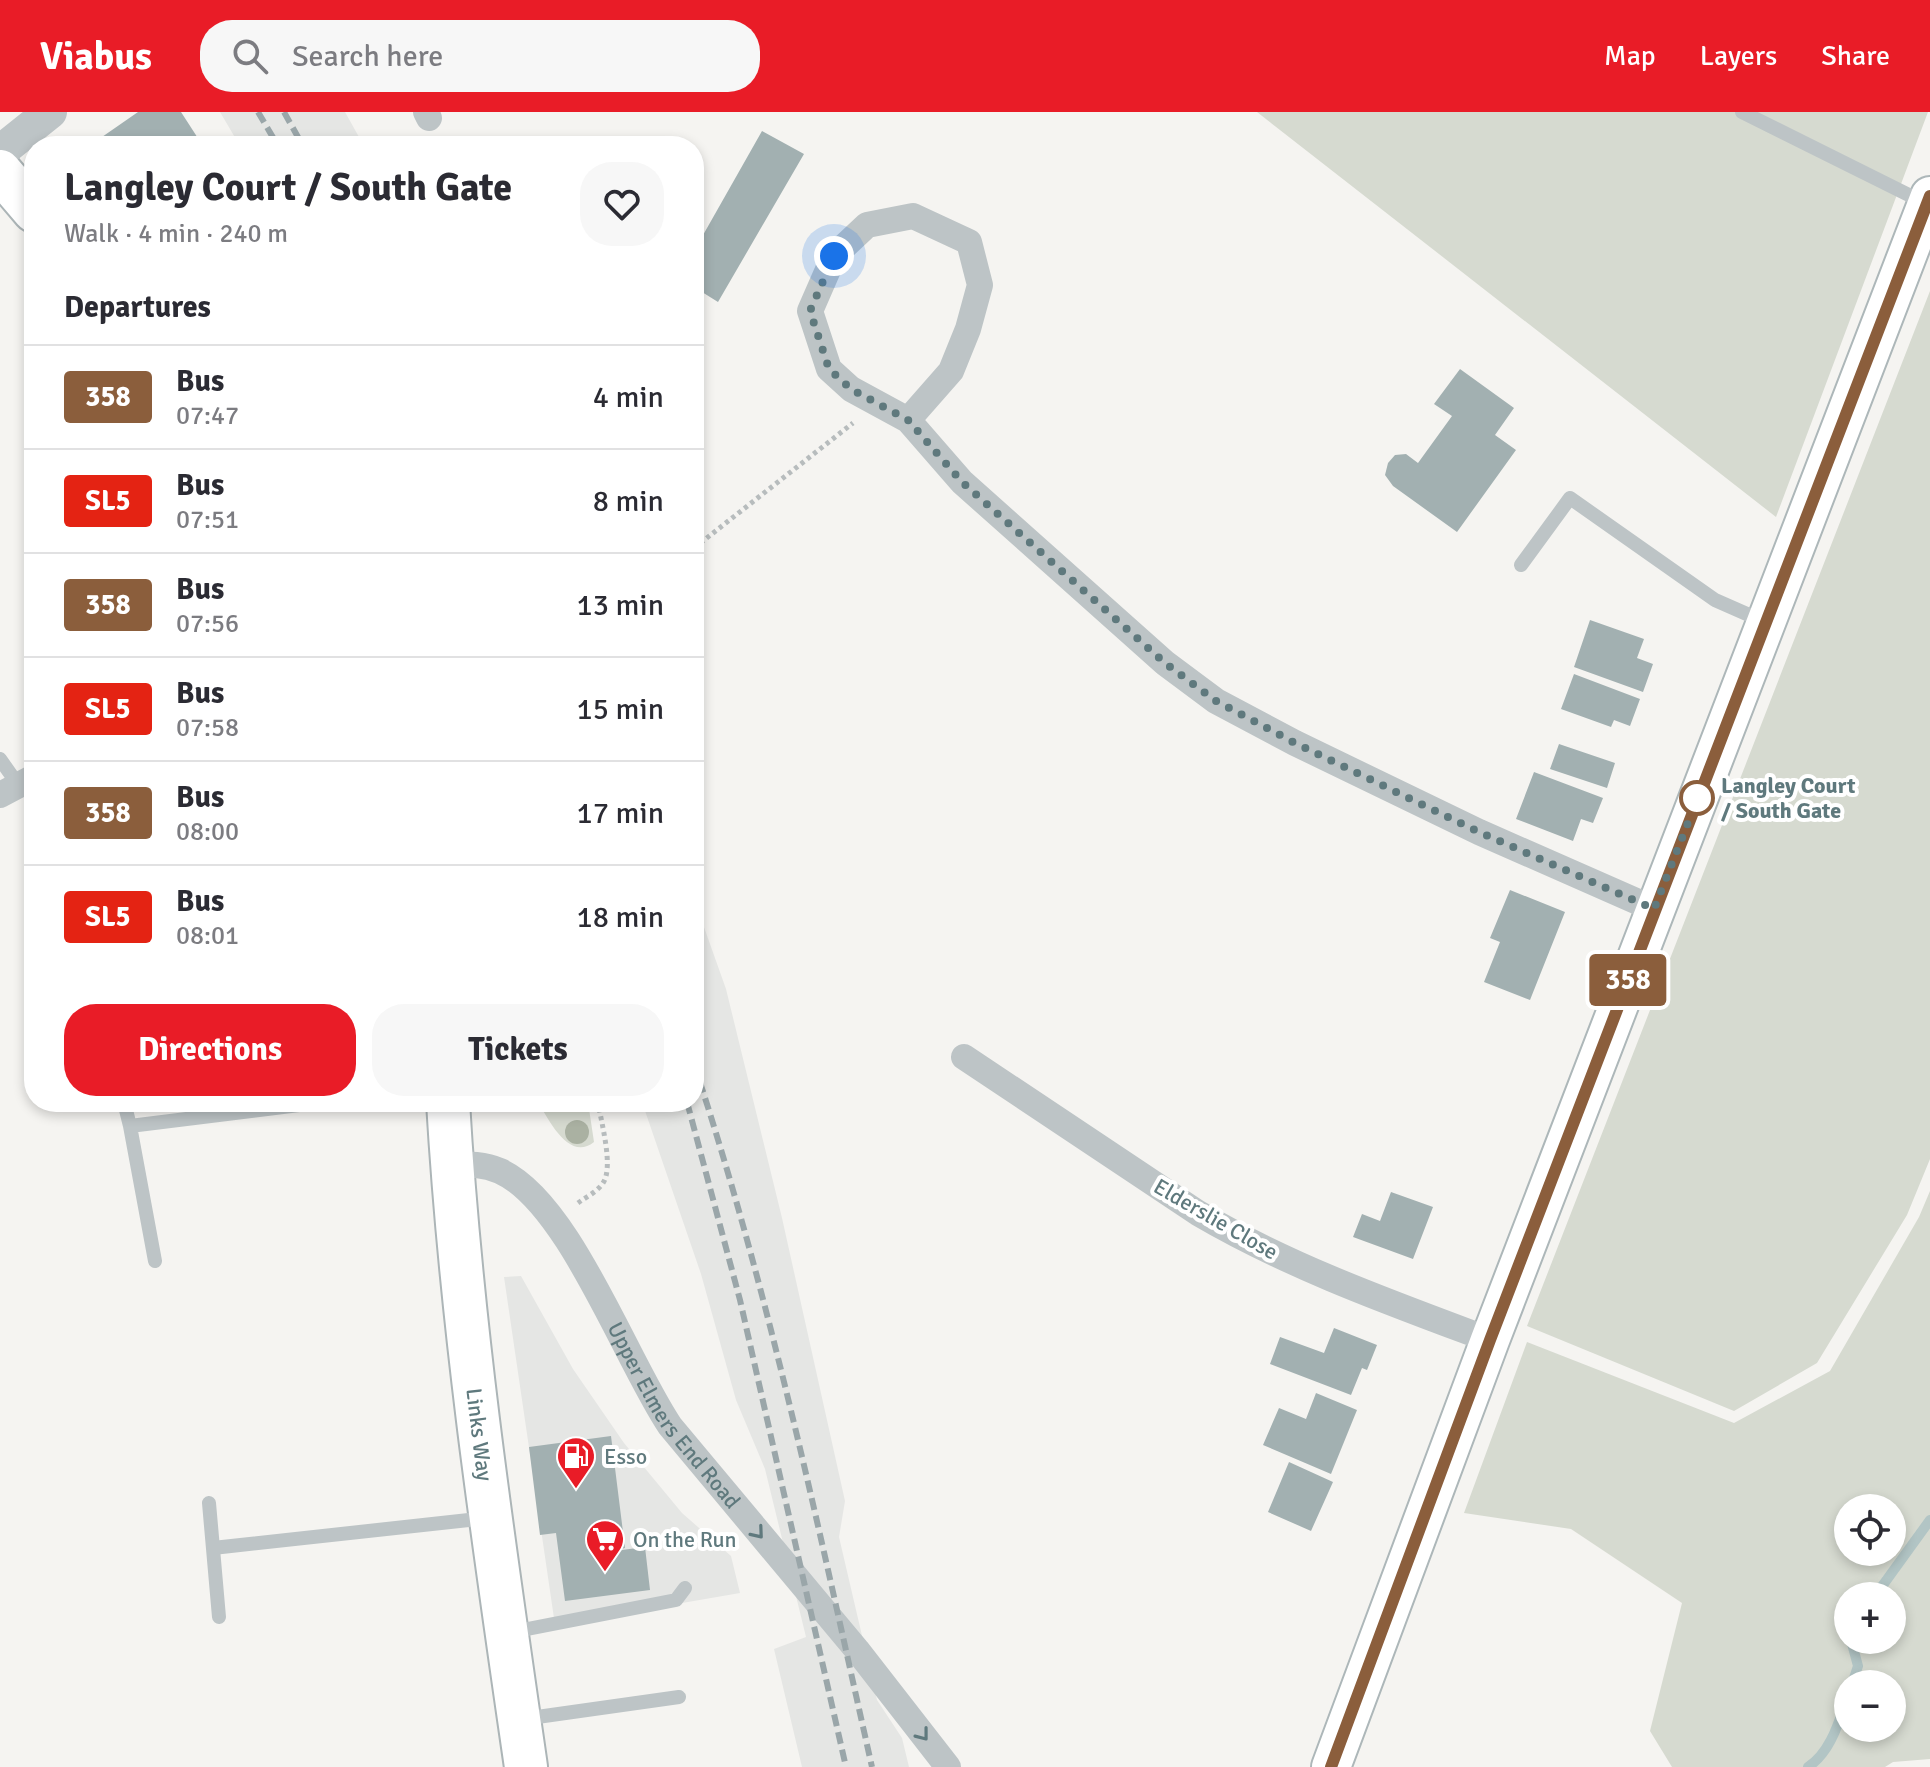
<!DOCTYPE html>
<meta charset="utf-8">
<style>
body{margin:0;font-family:Signika,sans-serif;background:#f7f7f7;color:#2b2b33;height:100vh;display:flex;flex-direction:column;font-size:30px;white-space:nowrap}
*{box-sizing:border-box;margin:0}
p{font-size:26px;color:#7c7c81}
.icon{flex:none;width:44px;height:44px;fill:none;stroke:currentColor;stroke-width:2;stroke-linecap:round;stroke-linejoin:round}
.map{position:relative;flex:1;overflow:hidden}
.drawer{position:absolute;left:24px;top:24px;width:680px;height:976px;display:flex;flex-direction:column;background:#fff;border-radius:32px;box-shadow:0 4px 12px #0003}
.drawer>*{flex:none}
.badge{padding:0 16px;border-radius:6px;font-size:28px;line-height:52px}
.buttons{position:absolute;left:1834px;top:1382px;display:grid;gap:16px}
.buttons a{display:grid;place-items:center;width:72px;height:72px;border-radius:50%;background:#fff;box-shadow:0 4px 12px #0003;font-size:40px}
.you{position:absolute;width:40px;height:40px;margin:-20px;border:6px solid #fff;border-radius:50%;background:#1a73e8;box-shadow:0 0 0 12px #1a73e833}
.map>.badge{position:absolute;translate:-50% -50%;box-shadow:0 0 0 4px #fff}
h2{padding:0 40px;font-size:30px;line-height:72px}
.round{display:grid;place-items:center;flex:none;width:84px;height:84px;border-radius:32px;background:#f7f7f7}
.summary{display:flex;align-items:center;justify-content:space-between;height:136px;padding:0 40px}
h1{font-size:38px;font-weight:800;line-height:60px}
.action{display:flex;gap:16px;margin-top:auto;padding:16px 40px}
.action a{flex:1;height:92px;border-radius:32px;background:#e91c27;color:#fff;font-size:32px;font-weight:800;line-height:92px;text-align:center}
.action a+a{background:#f7f7f7;color:#2b2b33}
ul{padding:0;list-style:none}
li{display:flex;align-items:center;gap:24px;height:104px;padding:0 40px;border-top:2px solid #e1e1e2}
li div{flex:1}
li b{display:block;font-size:30px}
li em{font-style:normal}
li .badge{min-width:88px;font-weight:700;text-align:center}
header{display:flex;align-items:center;gap:48px;box-sizing:border-box;height:112px;padding:0 40px;background:#e91c27;color:#fff}
header strong{font-size:38px}
nav{display:flex;gap:44px;margin-inline-start:auto;font-size:28px}
.search{width:560px;height:72px;background:#f7f7f7;display:flex;align-items:center;gap:20px;box-sizing:border-box;padding:0 28px;border-radius:32px;color:#7c7c81;font-size:30px}
.map>svg:first-child{display:block}
.built{fill:#e5e6e4}
.green{fill:#d6dad0;fill-rule:evenodd}
.lines{fill:none;stroke-linecap:round;stroke-linejoin:round}
.stream{stroke:#b2c5c5;stroke-width:10}
.building{fill:#a2b0b1}
.secondary-casing{stroke:#adb7b9;stroke-width:42}
.primary-casing{stroke:#acb5b7;stroke-width:46}
.path{stroke:#b7bcbd;stroke-width:5;stroke-dasharray:4 4;stroke-linecap:butt}
.service{stroke:#bdc4c6;stroke-width:14}
.minor{stroke:#bdc4c6;stroke-width:26}
.tertiary{stroke:#bdc4c6;stroke-width:34}
.secondary{stroke:#fff;stroke-width:38}
.primary{stroke:#fff;stroke-width:42}
.rail{stroke:#9aa6a9;stroke-width:6;stroke-dasharray:12 6;stroke-linecap:butt}
.tree{fill:#aab1a2}
.oneway{stroke:#5f797d}
.line-casing{stroke:#fff;stroke-width:18}
.line{stroke:#8b5e3c;stroke-width:12}
.walk{stroke:#5f797d;stroke-width:8;stroke-dasharray:0 14.4}
.stop-dot{fill:#fff;stroke:#8b5e3c;stroke-width:4}
.labels{text-anchor:middle;dominant-baseline:central;stroke-width:8;stroke-linejoin:round;paint-order:stroke}
.stop-label{font-size:22px;font-weight:bold;fill:#5f797d;stroke:#fff;text-anchor:start}
.street-label{font-size:22px;fill:#5f797d;stroke:#fff}
.poi-label{font-size:22px;fill:#5f797d;stroke:#fff;text-anchor:start}
</style>
<header>
<strong>Viabus</strong>
<div class="search"><svg class="icon" aria-label="search" viewBox="0 0 24 24"><circle cx="10" cy="10" r="6"/><path d="M15 15l6 6"/></svg>Search here</div>
<nav><a>Map</a><a>Layers</a><a>Share</a></nav>
</header>
<div class="map">
<svg width="1930" height="1655" viewBox="0 0 1930 1655">
<rect width="100%" height="100%" fill="#f5f4f1"/>
<path class="built" d="M220 0H345L364 34H240Z
M694 787 726 877 782 1106 845 1389 839 1425 877 1588 902 1626 909 1655H802L774 1537 806 1525 765 1357 736 1288 701 1162 642 990H694Z
M521 1164 573 1257 624 1331 682 1401 731 1444 740 1481 555 1513 504 1165Z"/>
<path class="green" d="M1257 0H1928L1776 405Z
M1930 179V1047L1907 1103 1817 1251 1734 1299 1527 1214Z
M538 990H588L594 1030C569 1050 549 1008 538 990Z
M1930 1079V1647L1893 1650 1885 1655H1672L1650 1619 1682 1491 1571 1417 1464 1401 1527 1230 1734 1311 1830 1259 1919 1105ZM1848 1396H1892V1440H1848ZM1892 1484V1528H1848V1484ZM1892 1572V1616H1848V1572Z"/>
<g class="lines">
<path class="stream" d="M1875 1484 1930 1408
M1851 1528 1858 1554 1852 1572
M1808 1655C1831 1640 1839 1609 1848 1584"/>
</g>
<path class="building" d="M138 0H181L203 34H89Z
M762 19 804 42 718 190 694 175V139Z
M1460 257 1514 296 1495 323 1516 338 1457 420 1393 374 1385 363 1388 351 1395 343 1406 342 1418 351 1452 304 1434 292Z
M1590 508 1644 527 1637 546 1653 552 1643 580 1574 555Z
M1574 562 1640 587 1630 614 1614 608 1611 615 1561 597Z
M1559 632 1615 651 1607 676 1550 657Z
M1534 660 1603 686 1593 711 1581 707 1573 729 1516 707Z
M1510 778 1565 800 1530 888 1484 870 1500 830 1490 826Z
M1391 1080 1433 1095 1413 1147 1353 1125 1362 1102 1380 1109Z
M1334 1216 1377 1233 1367 1258 1362 1256 1351 1283 1270 1252 1280 1225 1324 1241Z
M1316 1281 1357 1298 1331 1362 1263 1333 1279 1296 1306 1307Z
M611 1324 625 1436 614 1439 645 1435 650 1478 565 1489 556 1421 540 1423 529 1335Z
M1289 1350 1333 1370 1311 1419 1268 1400Z"/>
<g class="lines">
<g class="secondary-casing">
<path id="secondary" d="M1331 1655 1490 1228 1930 84"/>
</g>
<g class="primary-casing">
<g id="primary">
<path d="M0 59 34 99"/>
<path id="s2" d="M448 990C461 1213 494 1434 526 1655"/>
</g>
</g>
<path class="path" d="M694 436 853 311
M578 1091C586 1085 597 1080 603 1071 614 1055 601 1010 598 990"/>
<path class="service" d="M1742 0 1927 92
M1521 453 1570 386 1715 488 1765 510
M0 647 19 674
M124 990 130 1014 323 990
M130 1014 155 1149
M209 1391 219 1505
M213 1436 487 1406
M512 1520 676 1488 685 1476
M523 1607 679 1585"/>
<g class="minor">
<path d="M426 0 429 6"/>
<path d="M908 308 951 259 968 217 980 173 969 130 913 104 867 113 834 144 810 199 829 257 851 277 908 308 962 370 1165 551 1216 589 1295 631 1479 720 1654 797"/>
<path d="M0 683 34 665"/>
<path d="M964 945 1198 1101C1290 1155 1391 1191 1490 1228"/>
<path id="s1" d="M452 1053C469 1052 484 1052 500 1059 569 1090 626 1249 670 1314L857 1538 948 1655"/>
</g>
<path class="tertiary" d="M0 40 50 0"/>
<use href="#secondary" class="secondary"/>
<use href="#primary" class="primary"/>
<path class="rail" d="M258 0 278 34
M284 0 303 34
M694 952C770 1182 819 1419 872 1655
M687 990 740 1188 846 1655"/>
</g>
<circle class="tree" cx="577" cy="1020" r="12"/>
<defs><path id="oneway-chevron" d="M-2-3.5L2.5 0L-2 3.5" fill="none" stroke-width="1.6" stroke-linecap="round" stroke-linejoin="round" transform="scale(2)"/></defs>
<g class="oneway">
<use href="#oneway-chevron" transform="translate(758 1421) rotate(50)"/>
<use href="#oneway-chevron" transform="translate(923 1623) rotate(52)"/>
</g>
<g class="lines">
<g class="line-casing">
<path id="line" d="M1331 1655 1490 1228 1930 84"/>
</g>
<use href="#line" class="line"/>
<path class="walk" d="M834 144 810 199 829 257 851 277 908 308 962 370 1165 551 1216 589 1295 631 1479 720 1654 797 1699 683 1697 686"/>
</g>
<defs>
<g id="fuel-pin" transform="scale(2)"><path d="M0 17L-7.5 6A9.5 9.5 0 1 1 7.5 6Z" fill="#e91c27" stroke="#fff"/><path d="M-5.5-6h7V0h2V4h1.3V-2.5L3-4.5l.8-.8L6-3V5H2.5V1h-1V6h-7ZM-4.2-4.7v3.2H.2V-4.7Z" fill="#fff"/></g>
<g id="supermarket-pin" transform="scale(2)"><path d="M0 17L-7.5 6A9.5 9.5 0 1 1 7.5 6Z" fill="#e91c27" stroke="#fff"/><path d="M-6-5.5h2.5l.6 2H6L4.5 2H-2.5L-4.4-4H-6ZM-1.5 3.2a1.3 1.3 0 1 0 .1 0ZM3 3.2a1.3 1.3 0 1 0 .1 0Z" fill="#fff"/></g>
</defs>
<g fill-rule="evenodd">
<use href="#fuel-pin" x="576" y="1344"/>
<use href="#supermarket-pin" x="605" y="1427"/>
</g>
<circle class="stop-dot" cx="1697" cy="686" r="16"/>
<g class="labels">
<g class="stop-label">
<text x="1721" y="673">Langley Court<tspan x="1721" dy="25">/ South Gate</tspan></text>
</g>
<g class="street-label">
<text transform="translate(1216 1107) rotate(30)">Elderslie Close</text>
<text stroke="none"><textPath href="#s1" startOffset="352">Upper Elmers End Road</textPath></text>
<text stroke="none"><textPath href="#s2" startOffset="334">Links Way</textPath></text>
</g>
<g class="poi-label">
<text x="604" y="1344">Esso</text>
<text x="633" y="1427">On the Run</text>
</g>
</g>
</svg>
<div class="buttons">
<a><svg class="icon" aria-label="locate" viewBox="0 0 24 24"><circle cx="12" cy="12" r="6"/><path d="M12 2v4M12 18v4M2 12h4M18 12h4"/></svg></a>
<a>+</a>
<a>−</a>
</div>
<div class="you" style="left:834px;top:144px"></div>
<b class="badge" style="left:1628px;top:868px;background:#8b5e3c;color:#fff">358</b>
<section class="drawer">
<div class="summary"><div><h1>Langley Court / South Gate</h1><p>Walk · 4 min · 240 m</p></div><a class="round"><svg class="icon" aria-label="heart" viewBox="0 0 24 24"><path d="M12 20l-8-8c-3-5 5-10 8-4 3-6 11-1 8 4z"/></svg></a></div>
<h2>Departures</h2>
<ul>
<li><span class="badge" style="background:#8b5e3c;color:#fff">358</span><div><b>Bus</b><p>07:47</p></div><em>4 min</em></li>
<li><span class="badge" style="background:#e42313;color:#fff">SL5</span><div><b>Bus</b><p>07:51</p></div><em>8 min</em></li>
<li><span class="badge" style="background:#8b5e3c;color:#fff">358</span><div><b>Bus</b><p>07:56</p></div><em>13 min</em></li>
<li><span class="badge" style="background:#e42313;color:#fff">SL5</span><div><b>Bus</b><p>07:58</p></div><em>15 min</em></li>
<li><span class="badge" style="background:#8b5e3c;color:#fff">358</span><div><b>Bus</b><p>08:00</p></div><em>17 min</em></li>
<li><span class="badge" style="background:#e42313;color:#fff">SL5</span><div><b>Bus</b><p>08:01</p></div><em>18 min</em></li>
</ul>
<div class="action"><a>Directions</a><a>Tickets</a></div>
</section>
</div>
